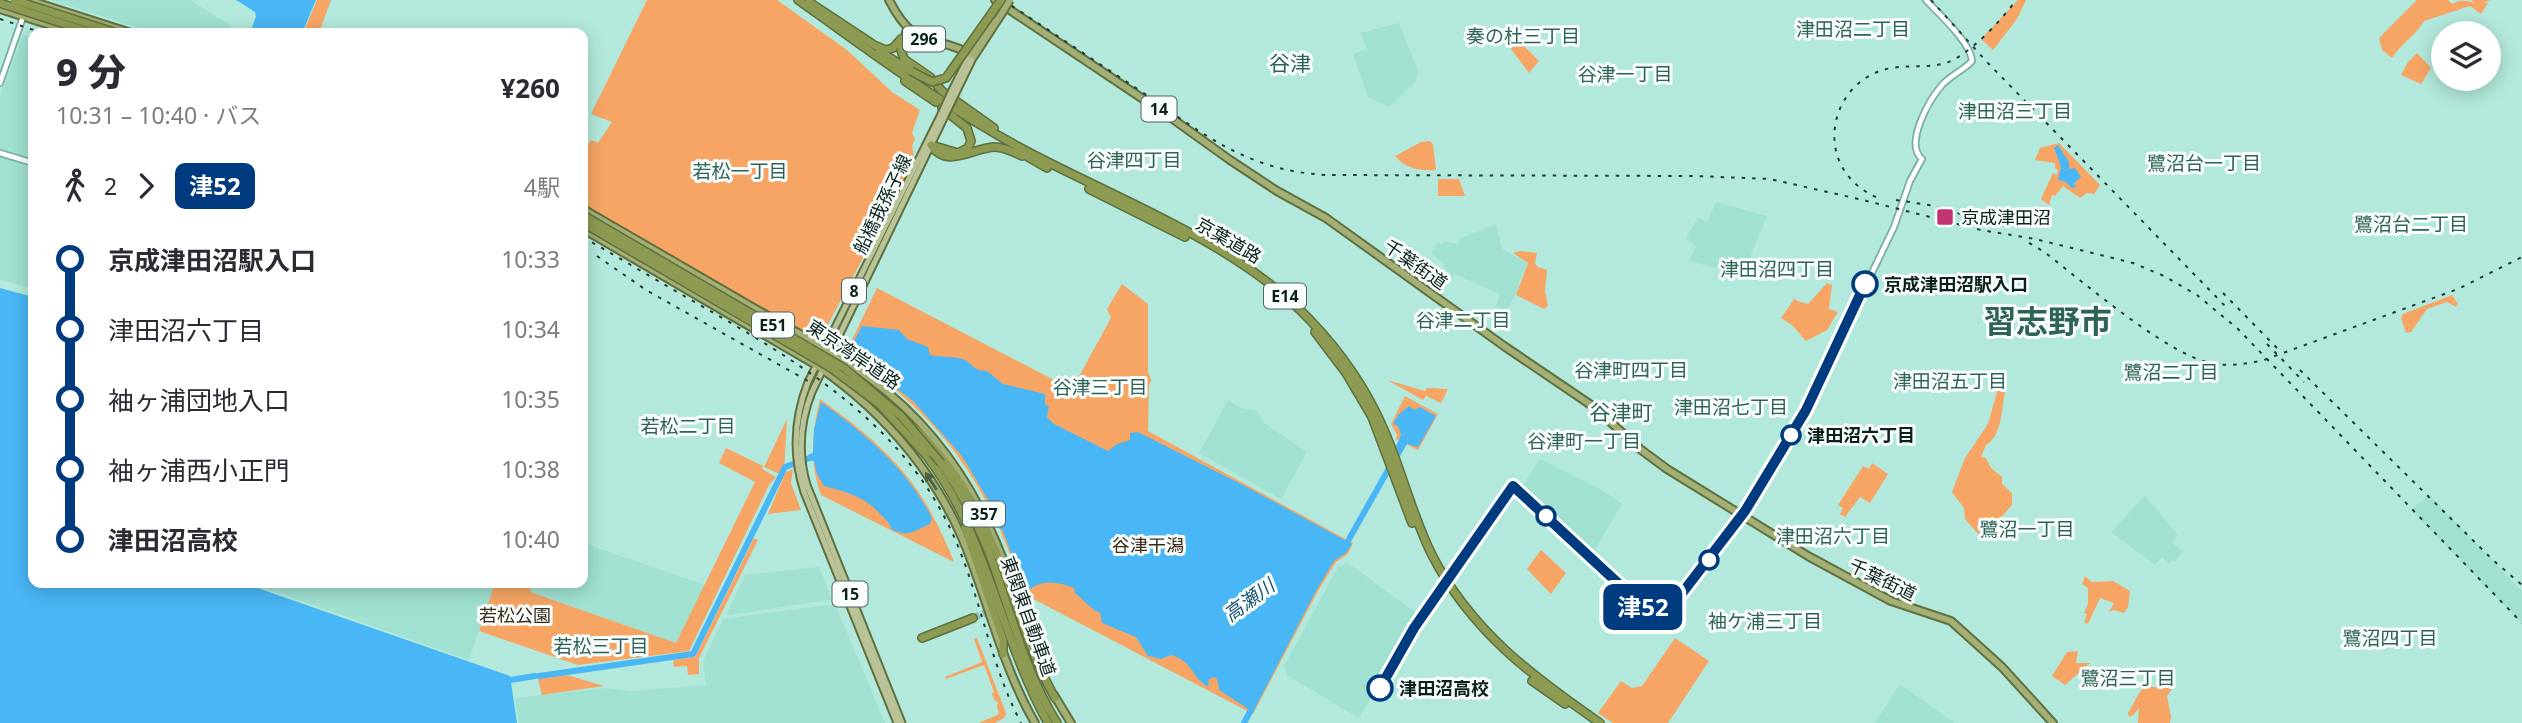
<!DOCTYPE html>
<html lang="ja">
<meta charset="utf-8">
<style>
body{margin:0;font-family:"Noto Sans","Noto Sans JP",sans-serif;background:#f2f2f3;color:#2b2b33;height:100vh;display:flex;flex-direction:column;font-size:26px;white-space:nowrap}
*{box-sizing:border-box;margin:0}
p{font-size:23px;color:#7c7c81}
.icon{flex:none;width:38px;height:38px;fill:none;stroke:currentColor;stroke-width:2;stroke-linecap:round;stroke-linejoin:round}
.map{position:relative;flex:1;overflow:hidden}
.sheet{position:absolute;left:28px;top:28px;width:560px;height:560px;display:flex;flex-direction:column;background:#fff;border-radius:14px;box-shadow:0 4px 18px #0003}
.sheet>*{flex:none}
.badge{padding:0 14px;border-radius:10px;font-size:24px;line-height:46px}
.controls{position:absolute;left:2431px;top:21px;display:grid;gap:14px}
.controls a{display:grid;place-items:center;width:70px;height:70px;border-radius:50%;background:#fff;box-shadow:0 4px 18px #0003;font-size:35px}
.map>.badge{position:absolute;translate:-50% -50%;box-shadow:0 0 0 4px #fff}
.legs{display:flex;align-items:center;gap:10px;height:77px;padding:0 28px;font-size:23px}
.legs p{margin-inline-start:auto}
.overview{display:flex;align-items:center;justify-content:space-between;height:119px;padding:0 28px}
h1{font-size:38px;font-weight:800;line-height:52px}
ul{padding:0 28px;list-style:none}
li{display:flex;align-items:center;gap:24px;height:70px;font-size:26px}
li i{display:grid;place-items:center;width:10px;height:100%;margin:0 9px;background:currentColor}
li i::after{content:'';width:18px;height:18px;margin:-9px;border:5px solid;border-radius:50%;background:#fff}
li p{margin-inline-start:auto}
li:first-child i{background:linear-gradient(#0000 50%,currentColor 0)}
li:last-child i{background:linear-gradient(currentColor 50%,#0000 0)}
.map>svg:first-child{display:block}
.built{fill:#a0e1d1}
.green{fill:#f6a564}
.water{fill:#49b6f5}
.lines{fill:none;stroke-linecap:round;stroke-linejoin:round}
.river{stroke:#49b6f5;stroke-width:6}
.motorway-tunnel{stroke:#91c1b6;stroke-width:7;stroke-dasharray:7 3.5;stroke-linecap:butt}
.secondary-casing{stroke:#79aea1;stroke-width:8}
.primary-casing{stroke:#5f703e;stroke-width:9}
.trunk-casing{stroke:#5f703e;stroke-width:10}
.motorway-casing{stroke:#5f703e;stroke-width:10}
.secondary{stroke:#fff;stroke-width:4.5}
.primary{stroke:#bac397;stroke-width:5}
.trunk{stroke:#a3af74;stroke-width:6}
.motorway{stroke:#8c9b51;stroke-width:7}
.rail{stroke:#223c36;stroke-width:2;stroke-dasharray:3.5 7;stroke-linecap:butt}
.primary-bridge-casing{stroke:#5f703e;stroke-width:9;stroke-linecap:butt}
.trunk-bridge-casing{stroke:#5f703e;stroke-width:10;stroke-linecap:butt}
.motorway-bridge-casing{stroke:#5f703e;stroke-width:10;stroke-linecap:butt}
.primary-bridge{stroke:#bac397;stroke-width:5}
.trunk-bridge{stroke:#a3af74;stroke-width:6}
.motorway-bridge{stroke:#8c9b51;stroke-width:7}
.oneway{fill:#4f6144}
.line-1-casing{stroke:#fff;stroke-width:16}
.line-1{stroke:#003b80;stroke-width:10}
.poi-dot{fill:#be3571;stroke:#f9fefd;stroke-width:2.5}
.stop-1-dot{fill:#fff;stroke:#003b80;stroke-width:3.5}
.labels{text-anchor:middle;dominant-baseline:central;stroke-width:6;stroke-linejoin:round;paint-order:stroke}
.shield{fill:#f9fefd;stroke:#526360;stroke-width:2}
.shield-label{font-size:16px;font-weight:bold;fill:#0b211c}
.street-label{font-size:18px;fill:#0b211c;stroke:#f9fefd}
.poi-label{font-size:18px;fill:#0b211c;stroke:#f9fefd;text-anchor:start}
.stop-label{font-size:18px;font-weight:bold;fill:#0b211c;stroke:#f9fefd;text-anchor:start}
.park-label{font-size:18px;fill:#3c2818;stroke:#f9fefd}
.neighbourhood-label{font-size:19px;fill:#2f6358;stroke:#f9fefd}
.water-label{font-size:19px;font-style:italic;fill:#1a5374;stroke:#f9fefd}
.quarter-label{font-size:21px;fill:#2f6358;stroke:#f9fefd}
.town-label{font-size:32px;font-weight:bold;fill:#2f6358;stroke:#f9fefd}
</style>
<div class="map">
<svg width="2522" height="723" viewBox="0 0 2522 723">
<rect width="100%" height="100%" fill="#b3e9dc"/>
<path class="built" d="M50 0H190L230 25 226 33H156Z
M1399 23 1418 71 1415 82 1390 107 1368 97 1353 54 1365 50 1368 53 1361 33Z
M23 34 33 37V160L0 149V96Z
M0 157 33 168V289L0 279Z
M1716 202 1767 216 1743 275 1689 261 1696 247 1686 238 1698 217 1707 222Z
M1496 224 1502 249 1527 263 1515 295 1506 311 1496 306 1500 294 1455 274 1451 276 1444 267V263L1432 254 1437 243 1443 244 1444 241 1458 244 1459 239Z
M1228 400 1243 409 1257 411 1264 423 1307 452 1281 499 1199 453Z
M1540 459 1602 490 1622 504 1593 553 1521 488Z
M2429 494 2522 591V624L2411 510Z
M2145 496 2178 535 2172 543 2183 551 2175 562 2172 560 2169 564 2162 557 2155 565 2111 532Z
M583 543 705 585 676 643 530 592 533 583H583Z
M1348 563 1418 614 1360 716 1357 717 1287 675 1284 666 1338 567Z
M819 567 831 598 830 600 728 615 727 613 745 575Z
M250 583H495L469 660Z
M835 604 885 723H519L515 698 607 688 631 691 706 685 703 661 723 619Z
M1899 685H1901L1955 723H1875Z"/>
<path class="green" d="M317 0H331L319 33H303Z
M647 0H777L847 50 892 92 920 110 912 133 915 139 912 146 914 155 903 182 823 334 812 337 736 295 583 206V152L591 140 598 143 612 122 591 114Z
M2018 0H2026L2017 19 1993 50 1981 39Z
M2417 0H2448L2452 4C2459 0 2466 0 2474 3L2471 0H2490L2483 3H2488L2481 14 2470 6 2424 21C2416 35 2401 44 2392 58L2382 50 2379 38Z
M1519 41 1539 61 1529 73 1511 49Z
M2417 53 2431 68 2421 84 2401 75 2408 62Z
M1430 141 1433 145 1436 170C1420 171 1406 169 1395 156L1421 142Z
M2059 143 2100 185 2094 194 2087 193 2080 198 2063 186 2055 196 2052 195 2049 205 2041 199 2053 173 2057 175 2058 170 2055 168V163L2035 160 2040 148Z
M1438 179H1459L1465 196H1438Z
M1521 251 1537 253 1535 264 1538 267 1547 270 1545 291 1548 306 1544 309 1516 295 1528 263 1513 253Z
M1827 283 1832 285 1829 309 1838 312 1827 330 1806 341 1792 325 1781 318 1795 298 1797 301 1808 304Z
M1122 284 1148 304V372L1151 380 1149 386 1148 431 1353 543 1348 554 1336 562 1318 591 1253 714 1024 594C988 482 943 419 846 352L877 288 1083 395 1087 388 1076 382 1111 318 1107 309Z
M2452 295 2458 304 2456 307 2447 302 2427 309 2411 332 2406 333 2401 318 2403 314Z
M1387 380 1425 391 1427 388 1448 389 1441 403 1426 396 1423 400Z
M2000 381 2006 386C2002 403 2003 436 1986 445L1981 457 1986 458 1991 468 2002 477V484L2012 493V505L1997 522 1993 519 1978 534 1965 519 1964 508 1952 492 1965 458 1988 424Z
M1405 396 1438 414 1418 450 1396 439 1397 435 1391 424Z
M820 399C889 449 922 481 954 562L821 495C809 462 812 432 820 399Z
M787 419 784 473 793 469 791 483 801 510 768 514 784 476 764 467Z
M726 448 763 466 762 469 776 477 769 485 689 651 578 665 479 631 495 583H533L530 592 676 643 755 482 719 463Z
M1872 463 1888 474 1870 503 1860 497 1845 517 1840 514 1843 508 1838 505 1863 466 1869 469Z
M754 538 758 540 699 658V674L688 675 687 666 674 667 673 660 695 657Z
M1541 550 1566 573 1551 594 1527 569Z
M2085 576 2092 582 2113 581 2130 591 2128 607 2124 613 2114 610 2109 612 2114 603 2100 598 2088 624 2084 622 2087 614 2084 613 2088 604V588L2082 584Z
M977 638 1006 713 1004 718 995 723H979L999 714 997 706 998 702 994 700 992 693 994 692 984 665 946 679 945 677 982 662 974 639Z
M1675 638 1709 661 1668 723H1613L1598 713 1621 681 1632 688 1642 686Z
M2078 651 2076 663H2090L2065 685 2052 676 2067 652Z
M567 675 604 686 542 695 538 679Z
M2174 682 2172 689 2167 696 2171 717 2170 723H2138L2139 708 2133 715 2129 717 2128 713C2134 704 2137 694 2145 686L2164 688Z"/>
<path class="water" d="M236 0H316L302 33H250L256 16 255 12Z
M2058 145 2069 162V169L2075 168 2081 177 2074 183 2076 187 2072 188 2066 182 2058 180 2061 167 2054 148Z
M0 288 33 297V583H243L510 676 517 723H0Z
M862 326 899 330 907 339 928 347 930 355C941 358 957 355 967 361 974 367 976 371 987 371L1003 384 1045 394V405L1049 406 1047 417 1054 424 1108 451 1117 444 1130 440V433L1138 432 1243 485 1352 544 1346 553 1334 561 1316 591 1253 712 1219 690 1218 681 1215 677 1209 679 1208 687C1191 677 1193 661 1171 655L1161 659 1148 656 1136 637 1102 623 1100 613C1089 608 1084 600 1075 593L1074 588C1056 581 1041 579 1026 592L996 513 962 456 913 401 848 352Z
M821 402C866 434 907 469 932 518L930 524C913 531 910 538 891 529 890 523 887 521 882 516 866 497 847 492 824 486L817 474 814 461 808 460V455L813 453 814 429Z
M1409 406 1415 410 1420 407 1436 416 1418 447 1407 444 1399 458 1395 448 1401 435 1398 426 1393 424 1398 415Z"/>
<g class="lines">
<path class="river" d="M997 524 1008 529
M1344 548 1392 463
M539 676 693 654 785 467 815 456
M504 681 535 676
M1244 723 1251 710 1250 706"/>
<path class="motorway-tunnel" d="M973 618 992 610"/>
<g class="secondary-casing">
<path id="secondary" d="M0 83 24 14
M0 153 33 163
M1743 515 1806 410 1894 227 1910 181 1922 159C1904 144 1929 100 1942 85 1951 75 1964 70 1972 61 1971 43 1939 14 1926 0"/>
</g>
<g class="primary-casing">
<path id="primary" d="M951 92 970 54
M955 95 974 56
M897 723 804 492C792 455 794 418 808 382L941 114
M902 723 807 485C798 454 800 422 812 392L945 116"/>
</g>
<g class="trunk-casing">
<path id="trunk" d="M28 0 131 33
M889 0C916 53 933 32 974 56L1002 13
M995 0 1170 117 1230 160 1277 191 1326 218 1504 346 1594 407 1640 449 1667 469 1808 556 1891 601 1951 621 2002 667 2053 723
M0 9 75 33
M970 54 992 20
M583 209C640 242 697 275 754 308 794 331 835 352 872 380 938 429 981 497 1008 573
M583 229 816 365C888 414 943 481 972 563 992 617 1006 673 1035 723
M1054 695 1071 723"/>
</g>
<g class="motorway-casing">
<path id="motorway" d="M798 0C870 51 940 104 1017 146 1112 198 1234 240 1309 319 1340 351 1366 388 1384 430 1402 471 1412 515 1432 555 1471 631 1532 676 1600 723
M809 2 874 45 886 50 893 48 901 39
M907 29 901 50 904 59 930 77 942 91 994 128
M879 51 911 71
M905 81 936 102
M931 145 958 153 968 148 971 141 967 128 942 108
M931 145C947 170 974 147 995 147 1005 147 1013 152 1022 156
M1021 153 1047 168
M1089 189 1185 237
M1315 332 1346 373 1372 417 1412 523
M912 426C955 464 983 515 1003 569 1020 614 1031 655 1055 698
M926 455C987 534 1000 637 1048 723
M941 463C960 491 977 521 989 553 1011 611 1024 670 1057 723
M965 528 1003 640V654
M922 638 973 618
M1532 681 1565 704"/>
</g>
<use href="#secondary" class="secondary"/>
<use href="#primary" class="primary"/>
<use href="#trunk" class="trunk"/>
<use href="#motorway" class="motorway"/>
<path class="rail" d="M1003 0C1047 29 1092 59 1136 88 1201 132 1245 171 1327 175L1695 176 1770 179 1863 200 1981 230 2035 239 2133 263 2164 276 2197 295 2238 329 2522 623
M1931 0 1986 61 2227 308
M0 19 43 33
M1876 197C1855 188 1838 169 1835 145 1830 108 1856 73 1892 68 1914 64 1934 70 1955 59 1977 46 2001 21 2016 0
M1896 200 1929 205 1985 221
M583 237C624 261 665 285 707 309 800 363 895 420 946 520 979 584 987 658 1021 723
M2029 243C2045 251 2058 263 2072 274 2104 299 2173 356 2211 363 2229 367 2246 364 2264 360L2458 289 2522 257
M597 256 646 290 808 381
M2223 293 2277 348
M2267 344 2304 382
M2300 370 2494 561 2522 585"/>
<g class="primary-bridge-casing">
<path id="primary-bridge" d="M941 114 951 92
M945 116 955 95"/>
</g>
<g class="trunk-bridge-casing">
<path id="trunk-bridge" d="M1002 13 1010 0"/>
</g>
<g class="motorway-bridge-casing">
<path id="motorway-bridge" d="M14 0 117 33
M0 3 92 33
M911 71 932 82 946 78 1001 0
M583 215 844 368 901 416 941 463
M583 223 831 368 879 404 926 455"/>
</g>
<use href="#primary-bridge" class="primary-bridge"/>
<use href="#trunk-bridge" class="trunk-bridge"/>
<use href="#motorway-bridge" class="motorway-bridge"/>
</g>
<defs><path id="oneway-solid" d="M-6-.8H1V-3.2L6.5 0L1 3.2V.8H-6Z" transform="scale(1.75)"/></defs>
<use class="oneway" href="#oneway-solid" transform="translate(931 481) rotate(-123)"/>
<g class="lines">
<g class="line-1-casing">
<path id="line-1" d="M1380 688 1414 628 1513 486 1660 622 1745 511 1806 410 1865 284"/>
</g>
<use href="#line-1" class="line-1"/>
</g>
<rect class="poi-dot" x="1936" y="208" width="18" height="18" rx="3.5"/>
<g class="stop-1-dot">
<circle cx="1865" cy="284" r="12"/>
<circle cx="1791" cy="435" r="9"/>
<circle cx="1546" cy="516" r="9"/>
<circle cx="1709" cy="560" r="9"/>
<circle cx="1380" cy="688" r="12"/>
</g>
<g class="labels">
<g class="shield">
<rect x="903" y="26.5" width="42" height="25" rx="5"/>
<rect x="1141.5" y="96.5" width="35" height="25" rx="5"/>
<rect x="842" y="278.5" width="24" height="25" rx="5"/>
<rect x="1264" y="283.5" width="42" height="25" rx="5"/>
<rect x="752" y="312.5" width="42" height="25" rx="5"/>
<rect x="963" y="501.5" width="42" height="25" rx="5"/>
<rect x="832.5" y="581.5" width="35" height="25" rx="5"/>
</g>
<g class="shield-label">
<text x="924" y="39">296</text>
<text x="1159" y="109">14</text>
<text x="854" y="291">8</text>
<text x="1285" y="296">E14</text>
<text x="773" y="325">E51</text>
<text x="984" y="514">357</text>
<text x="850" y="594">15</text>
</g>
<g class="street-label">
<text transform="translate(882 204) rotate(-64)">船橋我孫子線</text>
<text transform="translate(1229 240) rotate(30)">京葉道路</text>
<text transform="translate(1416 264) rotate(35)">千葉街道</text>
<text transform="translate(854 354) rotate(34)">東京湾岸道路</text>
<text transform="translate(1883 579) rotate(26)">千葉街道</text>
<text transform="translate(1029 616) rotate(70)">東関東自動車道</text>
</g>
<g class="poi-label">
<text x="1961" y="217">京成津田沼</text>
</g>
<g class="stop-label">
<text x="1884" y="284">京成津田沼駅入口</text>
<text x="1807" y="435">津田沼六丁目</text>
<text x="1399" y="688">津田沼高校</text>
</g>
<g class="park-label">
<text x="1148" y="545">谷津干潟</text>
<text x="515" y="615">若松公園</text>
</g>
<g class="neighbourhood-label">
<text x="1853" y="29">津田沼二丁目</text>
<text x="1523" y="36">奏の杜三丁目</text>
<text x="1625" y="74">谷津一丁目</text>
<text x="2015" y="111">津田沼三丁目</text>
<text x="1134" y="160">谷津四丁目</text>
<text x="2204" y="163">鷺沼台一丁目</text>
<text x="740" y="171">若松一丁目</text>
<text x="2411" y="224">鷺沼台二丁目</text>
<text x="1777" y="269">津田沼四丁目</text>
<text x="1463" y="320">谷津二丁目</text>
<text x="1631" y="370">谷津町四丁目</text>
<text x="2171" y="372">鷺沼二丁目</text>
<text x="1950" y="381">津田沼五丁目</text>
<text x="1100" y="387">谷津三丁目</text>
<text x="1731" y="407">津田沼七丁目</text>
<text x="688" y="426">若松二丁目</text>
<text x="1584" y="441">谷津町一丁目</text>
<text x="2027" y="529">鷺沼一丁目</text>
<text x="1833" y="536">津田沼六丁目</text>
<text x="1765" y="621">袖ケ浦三丁目</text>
<text x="2390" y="638">鷺沼四丁目</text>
<text x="601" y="646">若松三丁目</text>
<text x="2128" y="678">鷺沼三丁目</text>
</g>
<g class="water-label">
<text transform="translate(1249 600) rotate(-36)">高瀬川</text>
</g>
<g class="quarter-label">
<text x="1290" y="63">谷津</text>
<text x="1621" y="412">谷津町</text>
</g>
<g class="town-label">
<text x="2048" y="320">習志野市</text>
</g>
</g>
</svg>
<div class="controls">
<a><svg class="icon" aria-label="layers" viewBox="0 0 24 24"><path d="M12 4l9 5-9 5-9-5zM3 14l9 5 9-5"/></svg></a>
</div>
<b class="badge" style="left:1643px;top:607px;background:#003b80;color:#fff">津52</b>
<section class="sheet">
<div class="overview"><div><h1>9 分</h1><p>10:31 – 10:40 · バス</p></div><b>¥260</b></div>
<div class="legs"><svg class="icon" aria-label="walk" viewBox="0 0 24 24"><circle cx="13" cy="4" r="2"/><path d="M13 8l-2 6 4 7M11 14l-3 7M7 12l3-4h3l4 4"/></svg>2<svg class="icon" aria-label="forward" viewBox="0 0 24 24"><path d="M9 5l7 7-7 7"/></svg><b class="badge" style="background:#003b80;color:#fff">津52</b><p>4駅</p></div>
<ul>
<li><i style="color:#003b80"></i><b>京成津田沼駅入口</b><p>10:33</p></li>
<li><i style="color:#003b80"></i><span>津田沼六丁目</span><p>10:34</p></li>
<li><i style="color:#003b80"></i><span>袖ヶ浦団地入口</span><p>10:35</p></li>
<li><i style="color:#003b80"></i><span>袖ヶ浦西小正門</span><p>10:38</p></li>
<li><i style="color:#003b80"></i><b>津田沼高校</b><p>10:40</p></li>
</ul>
</section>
</div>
